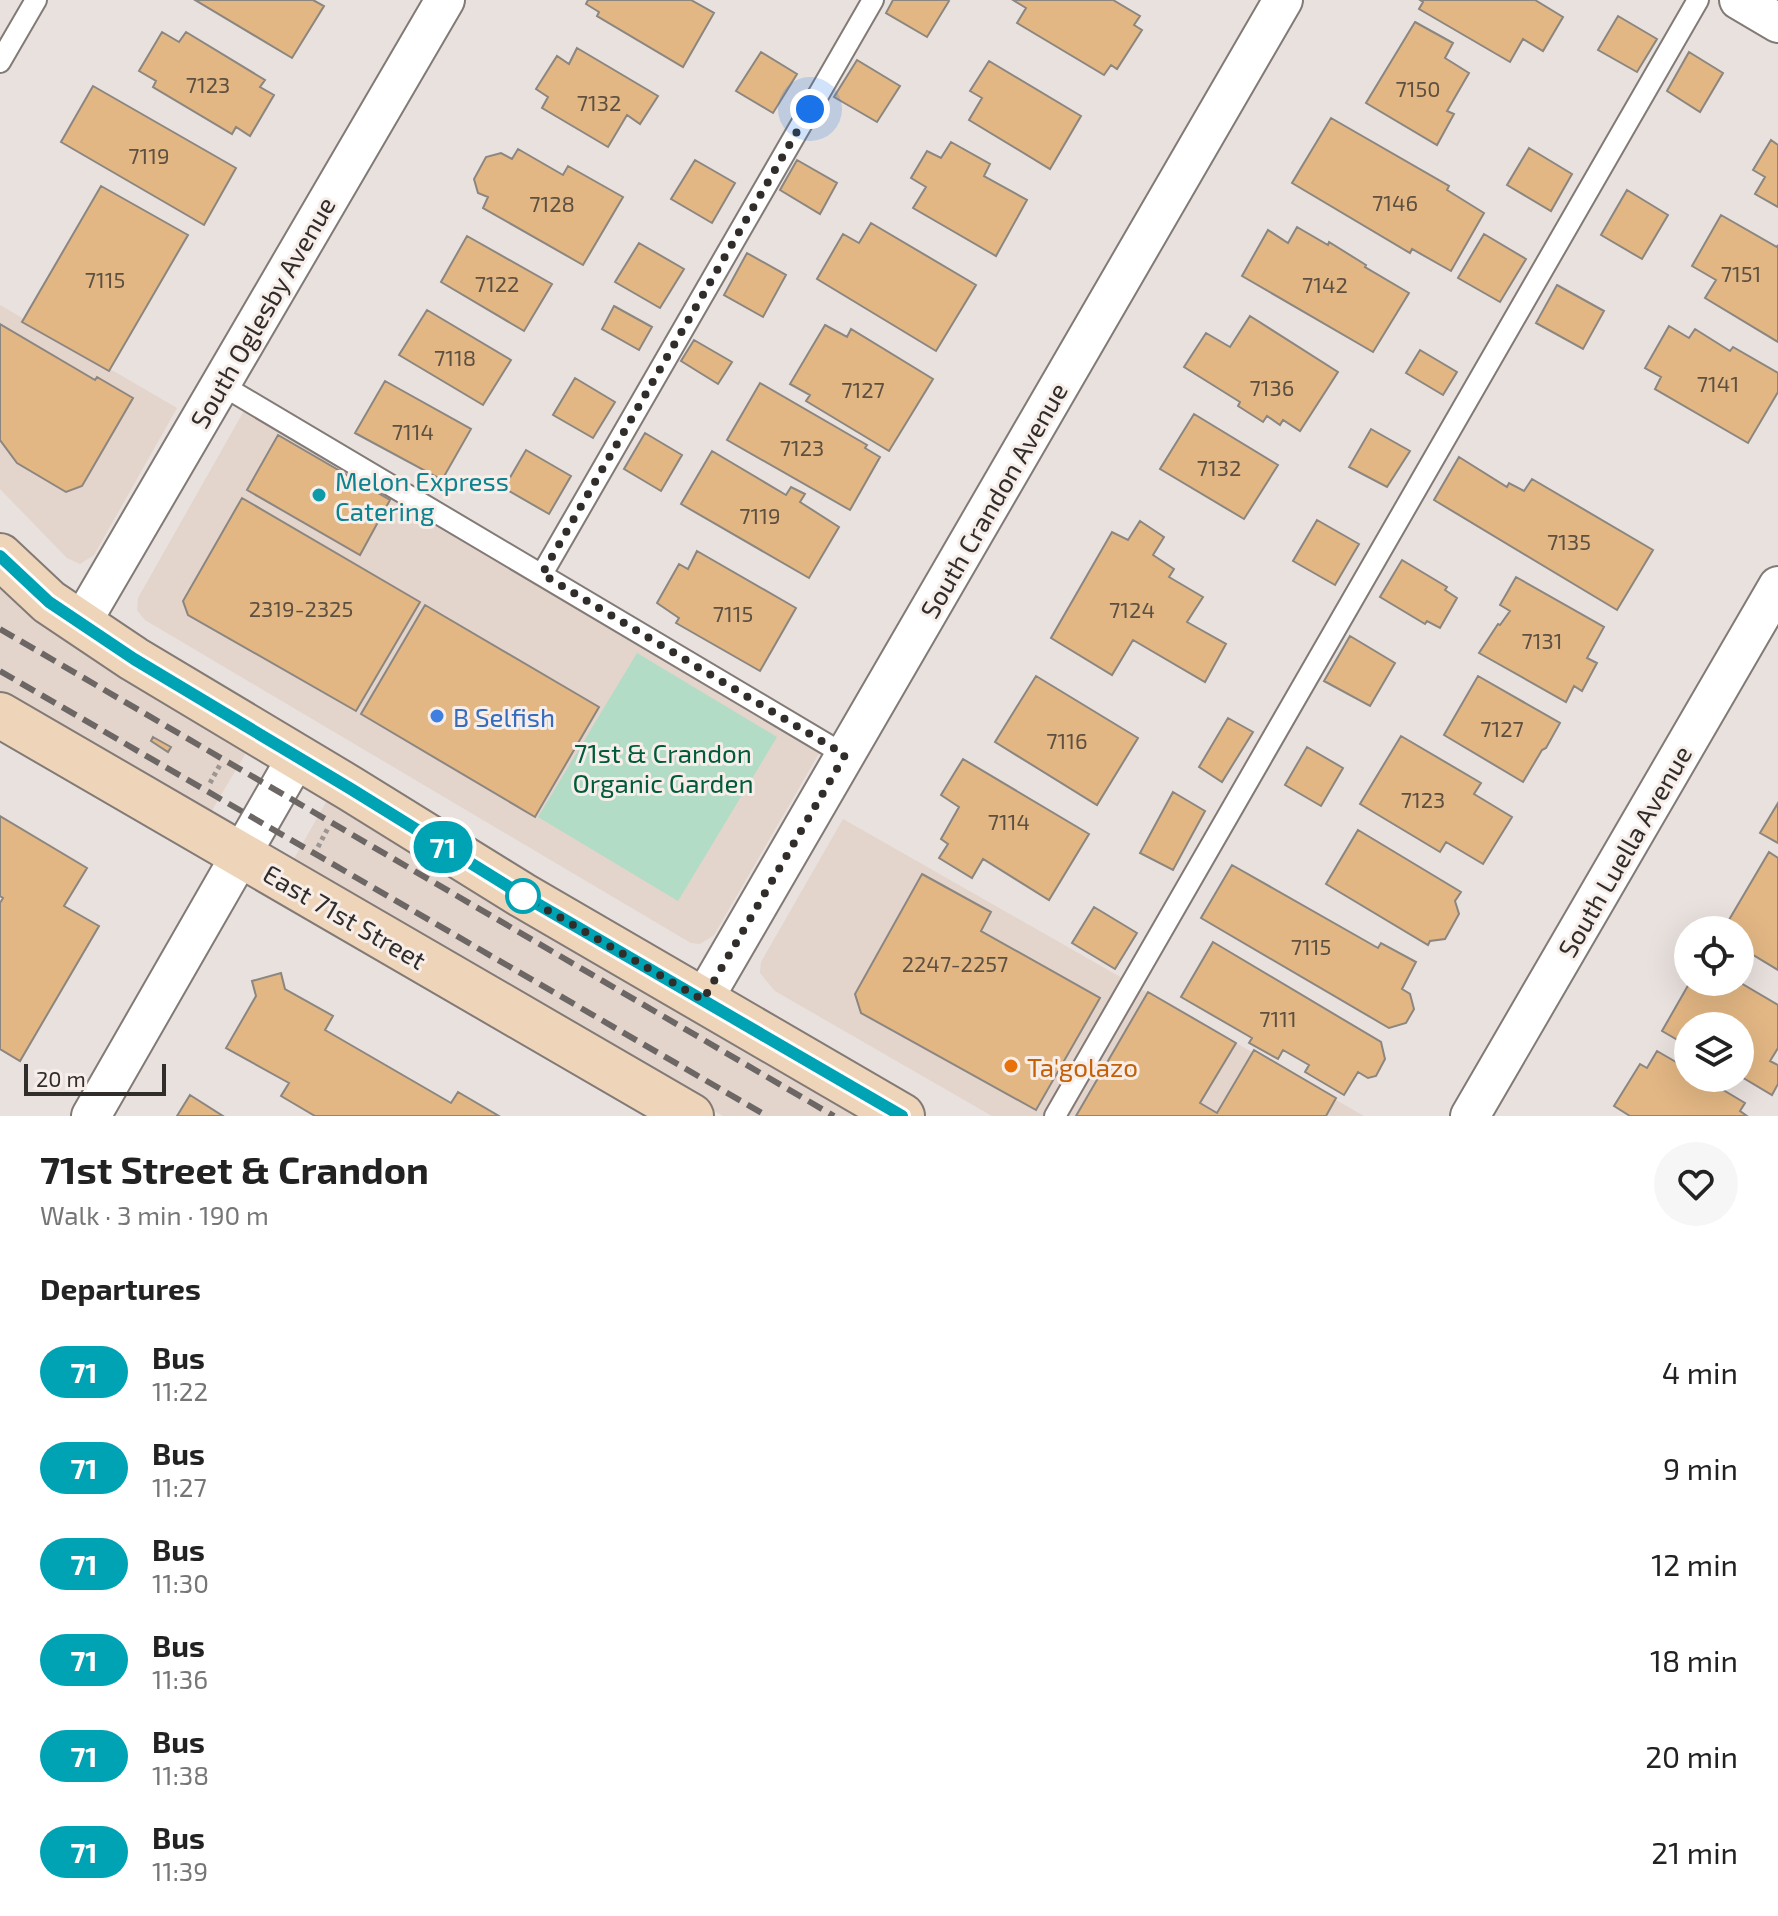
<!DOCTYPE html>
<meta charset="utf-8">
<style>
body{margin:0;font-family:"Exo 2",sans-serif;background:#f6f6f6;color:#222;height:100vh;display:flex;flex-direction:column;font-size:30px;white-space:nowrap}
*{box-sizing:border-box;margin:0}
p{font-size:26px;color:#767676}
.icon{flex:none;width:44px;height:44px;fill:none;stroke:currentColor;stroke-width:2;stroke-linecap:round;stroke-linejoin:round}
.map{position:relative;height:1116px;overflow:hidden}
.side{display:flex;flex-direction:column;background:#fff;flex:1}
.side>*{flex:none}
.badge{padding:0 16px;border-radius:26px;font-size:28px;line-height:52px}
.controls{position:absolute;left:1674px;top:916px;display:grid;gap:16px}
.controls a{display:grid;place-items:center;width:80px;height:80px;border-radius:50%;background:#fff;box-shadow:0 8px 32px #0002;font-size:40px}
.scale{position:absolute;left:24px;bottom:20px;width:142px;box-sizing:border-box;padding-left:8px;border:4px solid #302d2b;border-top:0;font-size:22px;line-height:28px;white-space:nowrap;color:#302d2b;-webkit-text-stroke:6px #f7eeea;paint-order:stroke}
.you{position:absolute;width:40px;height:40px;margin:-20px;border:6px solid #fff;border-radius:50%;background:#1a73e8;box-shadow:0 0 0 12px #1a73e833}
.map>.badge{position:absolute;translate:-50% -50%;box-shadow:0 0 0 4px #fff}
h2{padding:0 40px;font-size:30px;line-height:72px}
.round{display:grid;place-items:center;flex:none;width:84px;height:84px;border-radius:42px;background:#f6f6f6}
.head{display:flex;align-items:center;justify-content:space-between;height:136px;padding:0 40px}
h1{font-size:38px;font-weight:700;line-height:60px}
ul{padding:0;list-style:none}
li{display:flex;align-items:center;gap:24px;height:96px;padding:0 40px}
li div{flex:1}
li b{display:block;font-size:30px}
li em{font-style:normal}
li .badge{min-width:88px;font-weight:700;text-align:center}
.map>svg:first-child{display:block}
.built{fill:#e3d4cc}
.green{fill:#b2dcc6}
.building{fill:#e3b784;stroke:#8b8680;stroke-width:2}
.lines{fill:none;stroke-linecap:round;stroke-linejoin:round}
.service-casing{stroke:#827a76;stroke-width:24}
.minor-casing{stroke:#827a76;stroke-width:42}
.secondary-casing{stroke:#827a76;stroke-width:48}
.path{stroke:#9c9693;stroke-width:5;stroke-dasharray:4 4;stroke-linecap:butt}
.service{stroke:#fff;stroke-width:20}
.minor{stroke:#fff;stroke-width:38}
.secondary{stroke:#eed5ba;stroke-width:44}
.rail{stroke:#6c6765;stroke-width:6;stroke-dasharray:16 8;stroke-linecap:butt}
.line-casing{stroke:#fff;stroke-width:18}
.line{stroke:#00a3b4;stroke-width:12}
.walk{stroke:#302d2b;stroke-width:8;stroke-dasharray:0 14.4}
.culture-dot{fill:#0f9aa8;stroke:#f7eeea;stroke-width:3}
.shop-dot{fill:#3f7fe0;stroke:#f7eeea;stroke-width:3}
.stop-dot{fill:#fff;stroke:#00a3b4;stroke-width:4}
.food-dot{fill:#e8710a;stroke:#f7eeea;stroke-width:3}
.labels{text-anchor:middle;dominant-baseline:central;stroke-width:6;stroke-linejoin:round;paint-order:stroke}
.number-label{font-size:22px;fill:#5d5041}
.street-label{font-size:26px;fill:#302d2b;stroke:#f7eeea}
.culture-label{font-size:26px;fill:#0d838f;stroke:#f7eeea;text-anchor:start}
.shop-label{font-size:26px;fill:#366cbe;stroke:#f7eeea;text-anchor:start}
.park-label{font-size:26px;fill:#005b3d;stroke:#f7eeea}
.food-label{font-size:26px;fill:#c56008;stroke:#f7eeea;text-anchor:start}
</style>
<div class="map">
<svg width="1778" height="1116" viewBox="0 0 1778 1116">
<rect width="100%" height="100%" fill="#e9e1dd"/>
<path class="built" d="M0 305 177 408 94 555 80 564 67 558 0 489Z
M249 402 825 743 714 935 700 944 691 943 145 620 137 610 138 598Z
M0 577 250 746 208 817 0 695Z
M329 797 868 1116H723L291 864Z
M843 819 1364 1116H992L775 991 760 973 761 962Z"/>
<path class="green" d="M637 653 777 737 678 901 538 817Z"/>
<path class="building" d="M195 0H313L324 6 292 58Z
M588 0H691L714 13 683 67 597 16 599 12 586 4Z
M893 0H948L949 1 927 37 886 13Z
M1013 0H1113L1140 16 1134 25 1142 30 1117 69 1111 65 1104 75 1017 23 1026 8Z
M1420 0H1535L1563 17 1543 51 1523 39 1510 62 1419 9 1423 2Z
M1618 16 1657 39 1637 72 1598 50Z
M1415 22 1453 43 1445 58 1469 73 1447 111 1454 114 1437 145 1366 103Z
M162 32 179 42 186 32 265 80 260 87 274 95 250 136 236 127 232 134 153 87 156 81 139 71Z
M577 48 658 96 640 124 627 115 608 147 542 108 548 97 536 89 557 56 569 64Z
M761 52 797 74 773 113 736 91Z
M1689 52 1723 73 1700 112 1667 91Z
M857 60 900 86 877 122 834 97Z
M989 61 1081 116 1050 169 969 120 982 98 970 91Z
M93 86 236 168 204 225 61 142Z
M1331 118 1449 186 1447 190 1484 213 1451 271 1412 249 1410 253 1292 183Z
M1771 140 1778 145V207L1755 194 1765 177 1753 170Z
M951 142 990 164 984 176 1027 200 996 256 913 208 926 187 911 178 927 151 941 158Z
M1529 148 1572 174 1551 211 1507 185Z
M518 149 563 175 568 166 623 197 583 265 483 208 488 197 478 193 474 179 486 157 501 153 512 159Z
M695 160 735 183 712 223 671 199Z
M797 160 837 183 820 214 780 190Z
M101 186 188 235 109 371 22 322Z
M1627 190 1668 215 1642 259 1601 235Z
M1721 215 1777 247 1778 245V342L1705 298 1716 280 1692 266Z
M871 223 976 285 936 351 817 279 843 234 859 243Z
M1297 227 1328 245 1329 242 1366 265 1365 267 1409 293 1373 352 1242 276 1268 230 1288 243Z
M1484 234 1526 259 1500 302 1458 278Z
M467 236 552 284 524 331 441 282Z
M639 243 684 269 660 308 615 282Z
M747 253 786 275 763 317 724 295Z
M1557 285 1604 311 1583 349 1536 323Z
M614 306 652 327 639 350 602 329Z
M427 310 511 360 483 405 399 355Z
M1250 316 1338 372 1300 431 1283 420 1280 425 1267 416 1263 422 1238 406 1240 402 1184 367 1206 333 1230 347Z
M0 324 95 380 97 377 133 398 82 486 66 492 17 463 0 440Z
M825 325 847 337 851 329 933 379 889 451 806 401 810 395 790 384Z
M1669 326 1689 338 1695 329 1730 351 1733 347 1778 373V392L1748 443 1655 389 1661 377 1645 368Z
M694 340 732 362 718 384 681 361Z
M1420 350 1457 372 1443 395 1406 373Z
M575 378 615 402 593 438 553 415Z
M385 381 471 429 442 480 355 433Z
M760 383 867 445 865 448 880 457 850 510 727 440Z
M1194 414 1278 465 1244 519 1160 469Z
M1371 429 1410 451 1387 487 1349 467Z
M645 433 682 455 661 491 624 469Z
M278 435 390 500 360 555 247 490Z
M526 450 571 476 549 514 504 488Z
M712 451 786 495 791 487 805 494 800 502 839 527 809 578 681 504Z
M1459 457 1507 487 1509 483 1524 491 1532 479 1653 550 1617 610 1434 500Z
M242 498 420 602 356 711 188 615 183 601Z
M1317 520 1359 544 1335 585 1293 561Z
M1140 521 1164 537 1153 555 1174 569 1169 577 1203 597 1187 622 1226 644 1205 682 1133 640 1112 675 1051 638 1112 532 1128 540Z
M697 551 796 608 760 671 676 623 679 618 657 603 679 564 688 569Z
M1402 560 1447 587 1445 590 1457 598 1440 628 1427 621 1425 624 1380 597Z
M1516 577 1604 627 1587 658 1597 663 1582 691 1574 686 1566 702 1479 653 1498 624 1500 625 1510 611 1500 605Z
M425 605 599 707 535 817 361 714Z
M1350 636 1395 663 1370 706 1324 681Z
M1036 676 1138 738 1097 805 995 742Z
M1478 676 1560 723 1546 748 1542 750 1523 782 1444 735Z
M1228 718 1253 732 1222 782 1199 767Z
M1401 736 1481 783 1474 794 1512 817 1483 864 1446 842 1440 852 1360 804Z
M153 737 171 747 168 752 151 741Z
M1307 747 1343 768 1321 806 1285 785Z
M963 759 1089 834 1049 900 983 859 972 878 939 858 948 844 941 839 959 807 941 795Z
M1173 792 1205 811 1173 870 1140 853Z
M1778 803V843L1760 833Z
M0 816 87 868 64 906 99 926 20 1061 0 1049V903L3 898 0 896Z
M1358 830 1461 892 1455 901 1459 914 1445 939 1430 941 1428 945 1326 884Z
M1769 852 1778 858V970L1740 947V930H1723Z
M1232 865 1378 948 1381 943 1416 962 1402 989 1410 994 1414 1009 1406 1023 1389 1028 1201 918Z
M922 874 991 912 981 931 1100 998 1036 1110 861 1013 855 994Z
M1094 907 1137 933 1115 969 1072 943Z
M1213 942 1381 1042 1385 1059 1376 1076 1368 1078 1358 1072 1344 1095 1305 1072 1309 1065 1283 1050 1278 1059 1249 1043 1252 1038 1181 997Z
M281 973 285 989 333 1016 325 1030 451 1103 458 1092 499 1116H315L281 1096 289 1083 226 1048 256 996 252 981Z
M1690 982H1739L1778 1005V1048L1770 1061 1778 1065V1084L1772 1095 1740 1076V1026H1688V1046L1662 1031Z
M1148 992 1236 1043 1200 1103 1217 1113 1254 1050 1336 1098 1326 1116H1076Z
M1657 1051 1688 1069V1078H1703L1745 1103 1740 1111 1747 1116H1630L1614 1106 1640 1064 1647 1068Z
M190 1095 223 1116H177Z"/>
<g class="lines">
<g class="service-casing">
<path id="service" d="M0 62 36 0
M220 384 845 755
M542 574 873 0
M1055 1116 1698 0"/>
</g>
<g class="minor-casing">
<path id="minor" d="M1739 0 1778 23
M80 625 445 0
M703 1000 1283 0
M91 1116 297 757
M1470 1116 1778 586"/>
</g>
<g class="secondary-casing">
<path id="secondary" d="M0 556 49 602 134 659 351 789 522 895 902 1116
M0 715 691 1116"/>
</g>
<path class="path" d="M210 783 221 763
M318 847 328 828"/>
<use href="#service" class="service"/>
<use href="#minor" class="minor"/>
<use href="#secondary" class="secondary"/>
<path class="rail" d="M0 629 834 1116
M0 671 767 1116"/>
</g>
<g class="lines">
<g class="line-casing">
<path id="line" d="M0 556 49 602 134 659 351 789 522 895 902 1116"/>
</g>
<use href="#line" class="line"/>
<path class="walk" d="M523 896 703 1000 845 755 542 574 810 109"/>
</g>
<circle class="culture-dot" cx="319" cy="495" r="8"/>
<circle class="shop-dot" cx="437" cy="716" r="8"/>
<circle class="stop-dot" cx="523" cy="896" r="16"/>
<circle class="food-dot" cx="1011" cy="1066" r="8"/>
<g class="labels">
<g class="number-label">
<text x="208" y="84">7123</text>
<text x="1418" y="88">7150</text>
<text x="599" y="102">7132</text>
<text x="149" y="155">7119</text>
<text x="1395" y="202">7146</text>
<text x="552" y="203">7128</text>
<text x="1741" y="273">7151</text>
<text x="105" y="279">7115</text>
<text x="497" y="283">7122</text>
<text x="1325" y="284">7142</text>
<text x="455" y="357">7118</text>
<text x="1718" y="383">7141</text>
<text x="1272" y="387">7136</text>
<text x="863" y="389">7127</text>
<text x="413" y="431">7114</text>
<text x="802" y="447">7123</text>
<text x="1219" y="467">7132</text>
<text x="760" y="515">7119</text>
<text x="1569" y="541">7135</text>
<text x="301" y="608">2319-2325</text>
<text x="1132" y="609">7124</text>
<text x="733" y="613">7115</text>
<text x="1542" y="640">7131</text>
<text x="1502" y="728">7127</text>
<text x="1067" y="740">7116</text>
<text x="1423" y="799">7123</text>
<text x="1009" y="821">7114</text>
<text x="1311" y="946">7115</text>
<text x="955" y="963">2247-2257</text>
<text x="1278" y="1018">7111</text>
</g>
<g class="street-label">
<text transform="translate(262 312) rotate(-60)">South Oglesby Avenue</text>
<text transform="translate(993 500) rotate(-60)">South Crandon Avenue</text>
<text transform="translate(1624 851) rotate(-60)">South Luella Avenue</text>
<text transform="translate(345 916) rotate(30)">East 71st Street</text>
</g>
<g class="culture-label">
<text x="335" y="480">Melon Express<tspan x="335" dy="30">Catering</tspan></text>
</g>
<g class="shop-label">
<text x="453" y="716">B Selfish</text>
</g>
<g class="park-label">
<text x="663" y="752">71st &amp; Crandon<tspan x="663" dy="30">Organic Garden</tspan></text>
</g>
<g class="food-label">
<text x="1027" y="1066">Ta'golazo</text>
</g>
</g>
</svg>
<div class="controls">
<a><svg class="icon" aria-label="locate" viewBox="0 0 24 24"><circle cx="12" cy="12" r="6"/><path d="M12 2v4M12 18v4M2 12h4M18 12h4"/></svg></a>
<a><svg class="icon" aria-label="layers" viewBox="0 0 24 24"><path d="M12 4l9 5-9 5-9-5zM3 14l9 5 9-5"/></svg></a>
</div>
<div class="scale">20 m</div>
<div class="you" style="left:810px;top:109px"></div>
<b class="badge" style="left:443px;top:847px;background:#00a3b4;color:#fff">71</b>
</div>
<section class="side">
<div class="head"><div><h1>71st Street &amp; Crandon</h1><p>Walk · 3 min · 190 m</p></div><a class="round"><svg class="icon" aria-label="heart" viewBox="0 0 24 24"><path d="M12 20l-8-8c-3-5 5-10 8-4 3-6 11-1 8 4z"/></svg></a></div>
<h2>Departures</h2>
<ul>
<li><span class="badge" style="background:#00a3b4;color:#fff">71</span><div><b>Bus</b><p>11:22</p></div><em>4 min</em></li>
<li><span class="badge" style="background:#00a3b4;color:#fff">71</span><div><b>Bus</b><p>11:27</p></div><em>9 min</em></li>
<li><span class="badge" style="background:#00a3b4;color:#fff">71</span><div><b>Bus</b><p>11:30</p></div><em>12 min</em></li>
<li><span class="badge" style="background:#00a3b4;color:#fff">71</span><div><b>Bus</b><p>11:36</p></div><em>18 min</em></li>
<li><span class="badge" style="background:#00a3b4;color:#fff">71</span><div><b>Bus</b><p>11:38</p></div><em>20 min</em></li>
<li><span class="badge" style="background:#00a3b4;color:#fff">71</span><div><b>Bus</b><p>11:39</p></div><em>21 min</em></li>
</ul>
</section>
